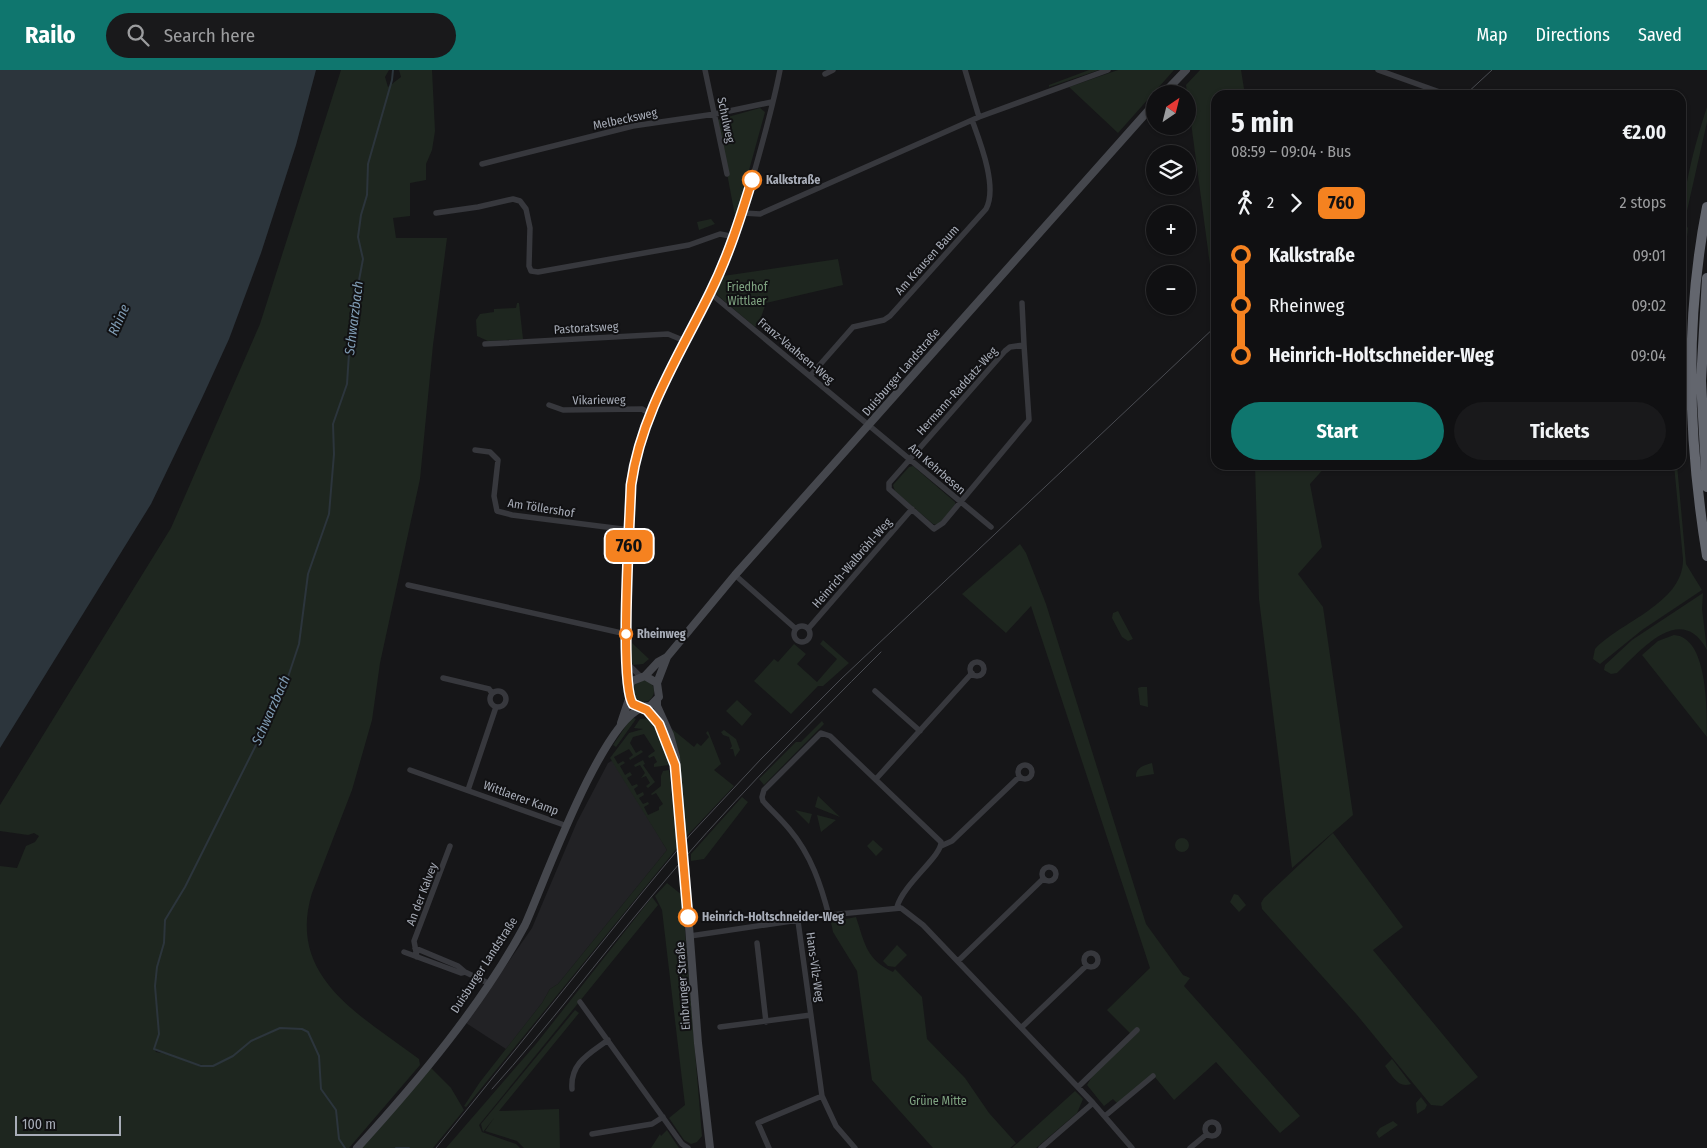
<!DOCTYPE html>
<meta charset="utf-8">
<style>
body{margin:0;font-family:"Fira Sans Condensed",sans-serif;background:#19191b;color:#f1f3f6;height:100vh;display:flex;flex-direction:column;font-size:19px;white-space:nowrap}
*{box-sizing:border-box;margin:0}
p{font-size:16px;color:#9c9d9f}
.icon{flex:none;width:28px;height:28px;fill:none;stroke:currentColor;stroke-width:2;stroke-linecap:round;stroke-linejoin:round}
.map{position:relative;flex:1;overflow:hidden}
.details{position:absolute;left:1211px;top:20px;width:475px;height:380px;display:flex;flex-direction:column;background:#101012;border-radius:15px;box-shadow:0 1px 4px #0004,0 0 0 1px #303032}
.details>*{flex:none}
.badge{padding:0 10px;border-radius:8px;font-size:18px;line-height:32px}
.needle{width:32px;rotate:35deg}
.tools{position:absolute;left:1146px;top:15px;display:grid;gap:10px}
.tools a{display:grid;place-items:center;width:50px;height:50px;border-radius:50%;background:#101012;box-shadow:0 1px 4px #0004,0 0 0 1px #303032;font-size:25px}
.scale{position:absolute;left:15px;bottom:12px;width:106px;box-sizing:border-box;padding-left:5px;border:2px solid #a8adb8;border-top:0;font-size:14px;line-height:18px;white-space:nowrap;color:#a8adb8;-webkit-text-stroke:4px #111113;paint-order:stroke}
.map>.badge{position:absolute;translate:-50% -50%;box-shadow:0 0 0 2px #fff}
.legs{display:flex;align-items:center;gap:8px;height:55px;padding:0 20px;font-size:16px}
.legs p{margin-inline-start:auto}
.summary{display:flex;align-items:center;justify-content:space-between;height:85px;padding:0 20px}
h1{font-size:28px;font-weight:700;line-height:38px}
.cta{display:flex;gap:10px;margin-top:auto;padding:10px 20px}
.cta a{flex:1;height:58px;border-radius:30px;background:#0f766e;color:#fff;font-size:20px;font-weight:700;line-height:58px;text-align:center}
.cta a+a{background:#19191b;color:#f1f3f6}
ul{padding:0 20px;list-style:none}
li{display:flex;align-items:center;gap:18px;height:50px;font-size:19px}
li i{display:grid;place-items:center;width:8px;height:100%;margin:0 6px;background:currentColor}
li i::after{content:'';width:12px;height:12px;margin:-6px;border:4px solid;border-radius:50%;background:#101012}
li p{margin-inline-start:auto}
li:first-child i{background:linear-gradient(#0000 50%,currentColor 0)}
li:last-child i{background:linear-gradient(currentColor 50%,#0000 0)}
header{display:flex;align-items:center;gap:30px;box-sizing:border-box;height:70px;padding:0 25px;background:#0f766e;color:#fff}
header strong{font-size:24px}
nav{display:flex;gap:28px;margin-inline-start:auto;font-size:18px}
.search{width:350px;height:45px;background:#19191b;display:flex;align-items:center;gap:12px;box-sizing:border-box;padding:0 18px;border-radius:28px;color:#9c9d9f;font-size:19px}
.map>svg:first-child{display:block}
.built{fill:#222225}
.green{fill:#1e261f;fill-rule:evenodd}
.water{fill:#2c353c}
.lines{fill:none;stroke-linecap:round;stroke-linejoin:round}
.stream{stroke:#2c353c;stroke-width:2}
.street{stroke:#37383d;stroke-width:5.5}
.secondary{stroke:#45474d;stroke-width:8}
.highway{stroke:#63666e;stroke-width:10}
.tram{stroke:#4a4c52;stroke-width:1}
.line-1-casing{stroke:#fff;stroke-width:11}
.line-1{stroke:#f58220;stroke-width:8}
.stop-1-dot{fill:#fff;stroke:#f58220;stroke-width:2.5}
.labels{text-anchor:middle;dominant-baseline:central;stroke-width:4;stroke-linejoin:round;paint-order:stroke}
.street-label{font-size:12px;fill:#a8adb8;stroke:#111113}
.stop-label{font-size:12px;font-weight:bold;fill:#a8adb8;stroke:#111113;text-anchor:start}
.park-label{font-size:12px;fill:#7fa381;stroke:#111113}
.water-label{font-size:14px;font-style:italic;fill:#7f9bb3;stroke:#111113}
</style>
<header>
<strong>Railo</strong>
<div class="search"><svg class="icon" aria-label="search" viewBox="0 0 24 24"><circle cx="10" cy="10" r="6"/><path d="M15 15l6 6"/></svg>Search here</div>
<nav><a>Map</a><a>Directions</a><a>Saved</a></nav>
</header>
<div class="map">
<svg width="1707" height="1078" viewBox="0 0 1707 1078">
<rect width="100%" height="100%" fill="#161618"/>
<path class="built" d="M613 690 667 780 558 914 550 919 542 933 506 979 466 953 532 858 577 752 608 693Z"/>
<path class="green" d="M341 0H389L385 7 388 17 401 7 399 0H432L435 61 432 80 426 94V110L410 113V146L393 148 396 168H447L433 275 420 409 380 593 372 650 352 720 312 823C286 908 362 946 419 989L420 995 349 1078H0V796L17 798 26 776 35 772 39 766 34 763 28 765 0 761V735L171 458 260 254ZM154 979C174 984 193 995 213 997H201L173 985 156 982Z
M1089 0H1099L1049 17V15Z
M1118 0H1174L1118 63 1069 17Z
M1200 0H1241L1245 25H1216V240L1186 15Z
M1707 37V52L1684 154 1688 158 1687 167 1681 172C1681 126 1693 80 1707 37Z
M760 38 765 42 737 144 735 146 717 50Z
M711 149 715 154 699 160 697 152Z
M838 189 843 215 766 233 760 250 755 257 716 224 723 206Z
M517 233H519L523 269 488 271 477 266 476 250 480 244 494 242V239L516 238Z
M1255 395H1327L1310 414 1322 477 1298 504 1323 537 1353 745 1292 798 1259 529Z
M1674 395H1677L1686 494 1702 520 1642 560 1600 594 1593 589 1595 579C1620 552 1684 533 1683 489Z
M913 396 955 432V435L938 455 933 454 895 421 893 415 909 397Z
M1020 474 1026 483 1046 534 1146 854 1183 905 1190 908 1184 916 1300 1046 1280 1063 1216 992 1174 1030 1154 1006 1118 1034 1113 1029 1104 1036 1087 1015 1093 1005 1131 964 1107 940 1150 898 1031 536 1006 563 962 524Z
M1703 523 1702 539 1707 580C1681 531 1640 581 1617 603L1611 604 1604 600 1605 595 1632 570Z
M1118 541 1133 569 1128 571 1122 567 1112 548 1113 543Z
M1674 565C1707 567 1707 635 1707 667L1642 585 1658 571Z
M823 570 849 593 823 616H818L791 644 754 611 774 589 778 592 794 574 806 584 797 594 817 612 837 589 820 574Z
M632 573 649 589 643 594 633 595 630 589Z
M632 621a11 11 0 1 1 22 0a11 11 0 1 1-22 0Z
M1141 617H1147L1148 637 1140 635 1138 618Z
M737 630 752 644 742 656 726 641Z
M632 647 636 649 616 677 613 675Z
M652 648C660 663 663 679 669 695L654 697V694L657 692 654 686 649 688 648 686 655 681 644 664 633 667 630 673 636 683 641 680 643 682 630 690 629 688 633 685 629 679 614 687 618 694 623 691 625 693 620 696 625 705 630 702 632 705 627 708 632 716 637 714 638 716 634 719 637 725 643 722 644 725 639 728 643 734 648 732 649 734 644 737 648 745 659 740V737L663 734 656 723 652 725 651 724 661 716V706L663 701 669 700 677 778 466 1037 464 1036 480 1012 542 933 550 919 558 914 667 780 610 688 629 663 643 659 634 658 640 649Z
M822 651 824 654 764 715 759 709 796 672H801Z
M672 659 694 677 697 673 701 676 709 667 706 663 708 661 721 694 714 700 734 716 685 768Z
M724 660 736 669 740 680 735 687 733 679H730L732 676 729 667 723 665 721 662Z
M643 690 645 694 643 695 655 712 648 718 646 716 650 713 646 706 641 708 645 703 640 695 635 697 634 695Z
M1152 693 1154 704 1136 707C1135 698 1144 695 1152 693Z
M818 726 840 747 815 737Z
M742 727 748 732 704 789 691 791V784Z
M795 740 812 744 809 754Z
M817 745 836 750 821 762Z
M1333 763 1403 857 1373 880 1478 1007 1442 1036 1431 1035 1357 945 1262 839 1261 833 1264 828Z
M1175 775a7 7 0 1 1 14 0a7 7 0 1 1-14 0Z
M873 770 883 779 876 786 867 776Z
M667 813 682 825 702 1066 697 1072 691 1074 684 1070 669 1048 685 1035 662 840 655 826Z
M1234 824 1238 825 1246 835 1239 842 1230 832Z
M652 827 658 835 479 1055 482 1062 516 1074 520 1078H446L536 974Z
M856 847C865 874 866 889 893 902L895 899 922 927 927 969 965 1008 989 1043 1016 1073 1010 1078H933L872 1010 857 901 833 862 831 852Z
M897 875 907 885 895 897 888 896 883 891Z
M575 940 579 943 499 1041 559 1039 560 1078H524L517 1071 485 1061 494 1048 483 1062 481 1054Z
M1392 989 1411 1014C1398 1019 1392 1005 1385 996Z
M430 997 451 1018 464 1040 433 1078H360Z
M1075 1021 1083 1029 1077 1043 1036 1078H1012Z
M1421 1027 1427 1035 1425 1039 1417 1044 1416 1033Z
M1393 1051 1398 1055 1379 1068 1376 1063 1380 1058Z
M667 1060 679 1078H651L660 1064 661 1066Z"/>
<path class="water" d="M0 0H316L296 75 261 183 229 269 202 328 151 434 0 678Z"/>
<g class="lines">
<path class="stream" d="M345 1078 339 1069 336 1040 321 1019 319 986 308 962 302 959 280 958 251 971 233 986 213 996H201L154 979 159 964 155 916 157 897 164 873 165 850 185 817 274 639 286 613 299 574 308 504 329 444 334 384 333 354 347 314 351 253 363 189 358 167 361 145 367 125 368 94 392 10 393 0
M396 1078H409"/>
<path class="street" d="M705 0 727 104
M965 0 979 47
M1378 0 1448 25
M825 4 833 0
M482 94 633 56 715 44 772 32
M436 143 478 137 513 129 520 131 526 139 530 158 529 196 531 201 538 202 689 175 720 164 735 167
M743 143 760 144 979 47 1108 0
M710 223 991 457
M1022 233 1024 275
M485 274 668 264 685 271
M1024 275 1029 350 943 453 934 459 889 419V413L1005 281 1010 277Z
M810 306 853 257 884 250 890 246 986 139C998 117 980 72 972 50
M549 335 563 340 642 339 649 343
M475 380 490 382 498 390 494 426 497 441 512 445 630 460
M735 505 796 559
M408 515 626 564
M794 564a8 8 0 1 1 16 0a8 8 0 1 1-16 0Z
M808 559 912 439
M970 599a7 7 0 1 1 14 0a7 7 0 1 1-14 0Z
M626 592 640 606
M443 608 489 619 492 623
M629 615 625 582 631 415C642 334 689 272 721 200 735 171 743 141 752 110 762 74 773 37 780 0
M875 621 920 661
M490 629a8 8 0 1 1 16 0a8 8 0 1 1-16 0Z
M1018 702a7 7 0 1 1 14 0a7 7 0 1 1-14 0Z
M410 700 567 756
M876 709 972 603
M468 720 496 637
M941 776 952 771 1019 707
M1042 804a7 7 0 1 1 14 0a7 7 0 1 1-14 0Z
M829 846C821 815 811 785 790 760 782 750 772 741 763 731L762 727 764 720 821 663 830 666 941 772C942 786 903 814 897 837
M798 851 822 1026 836 1056 855 1078
M690 866 839 844 901 838 923 855 1093 1033
M757 873 766 952
M415 878 458 896 465 902
M404 882 461 903 465 902 488 913
M1084 890a7 7 0 1 1 14 0a7 7 0 1 1-14 0Z
M417 887 414 871 450 776
M958 891 1043 809
M580 932 682 1074 688 1078
M720 957 811 945
M1022 957 1086 896
M1079 1016 1137 960
M572 1019C570 993 589 984 608 970
M1105 1046 1153 1006
M1205 1059a7 7 0 1 1 14 0a7 7 0 1 1-14 0Z
M592 1064 652 1054 663 1047
M769 1078 758 1053 822 1026
M1041 1078 1093 1033 1132 1078
M1190 1078 1207 1064"/>
<path class="secondary" d="M1163 24 1186 0
M645 606 658 592 667 587 735 505 1155 33
M657 613 667 587
M657 630V636L670 665 676 687 698 973 710 1078
M644 638 659 654 675 695
M621 653 629 629 628 618 632 611 645 606 657 613 659 627 650 636 638 637 629 629
M357 1078C418 1011 482 935 525 855 545 810 600 656 641 638"/>
<path class="highway" d="M1707 137C1684 253 1688 370 1707 486
M1707 208 1701 311 1707 417"/>
<path class="tram" d="M1465 25 1492 0
M492 1019C548 957 598 890 652 826 723 740 802 661 881 582
M436 1078 641 824 690 765 761 689 842 608 1216 256"/>
</g>
<g class="lines">
<g class="line-1-casing">
<path id="line-1" d="M688 847 675 695 659 654 647 640 633 634C619 616 630 449 631 415 641 344 679 286 710 223 728 187 740 149 752 110"/>
</g>
<use href="#line-1" class="line-1"/>
</g>
<g class="stop-1-dot">
<circle cx="752" cy="110" r="9"/>
<circle cx="626" cy="564" r="6"/>
<circle cx="688" cy="847" r="9"/>
</g>
<g class="labels">
<g class="street-label">
<text transform="translate(625 49) rotate(-12)">Melbecksweg</text>
<text transform="translate(726 50) rotate(78)">Schulweg</text>
<text transform="translate(927 190) rotate(-48)">Am Krausen Baum</text>
<text transform="translate(586 258) rotate(-3)">Pastoratsweg</text>
<text transform="translate(796 281) rotate(40)">Franz-Vaahsen-Weg</text>
<text transform="translate(901 302) rotate(-49)">Duisburger Landstraße</text>
<text transform="translate(957 321) rotate(-48)">Hermann-Raddatz-Weg</text>
<text transform="translate(599 330) rotate(-1)">Vikarieweg</text>
<text transform="translate(937 399) rotate(41)">Am Kehrbesen</text>
<text transform="translate(541 438) rotate(9)">Am Töllershof</text>
<text transform="translate(852 493) rotate(-49)">Heinrich-Walbröhl-Weg</text>
<text transform="translate(521 728) rotate(20)">Wittlaerer Kamp</text>
<text transform="translate(422 824) rotate(-69)">An der Kalvey</text>
<text transform="translate(484 895) rotate(-57)">Duisburger Landstraße</text>
<text transform="translate(815 897) rotate(82)">Hans-Vilz-Weg</text>
<text transform="translate(683 916) rotate(-94)">Einbrunger Straße</text>
</g>
<g class="stop-label">
<text x="766" y="110">Kalkstraße</text>
<text x="637" y="564">Rheinweg</text>
<text x="702" y="847">Heinrich-Holtschneider-Weg</text>
</g>
<g class="park-label">
<text x="747" y="217">Friedhof<tspan x="747" dy="14">Wittlaer</tspan></text>
<text x="938" y="1031">Grüne Mitte</text>
</g>
<g class="water-label">
<text transform="translate(354 248) rotate(-83)">Schwarzbach</text>
<text transform="translate(119 250) rotate(-66)">Rhine</text>
<text transform="translate(271 640) rotate(-66)">Schwarzbach</text>
</g>
</g>
</svg>
<div class="tools">
<a><svg class="needle" viewBox="-14 -14 28 28"><path d="M0-13l5 13h-10z" fill="#e53935"/><path d="M0 13l5-13h-10z" fill="#9c9d9f"/></svg></a>
<a><svg class="icon" aria-label="layers" viewBox="0 0 24 24"><path d="M12 4l9 5-9 5-9-5zM3 14l9 5 9-5"/></svg></a>
<a>+</a>
<a>−</a>
</div>
<div class="scale">100 m</div>
<b class="badge" style="left:629px;top:476px;background:#f58220;color:#111">760</b>
<section class="details">
<div class="summary"><div><h1>5 min</h1><p>08:59 – 09:04 · Bus</p></div><b>€2.00</b></div>
<div class="legs"><svg class="icon" aria-label="walk" viewBox="0 0 24 24"><circle cx="13" cy="4" r="2"/><path d="M13 8l-2 6 4 7M11 14l-3 7M7 12l3-4h3l4 4"/></svg>2<svg class="icon" aria-label="forward" viewBox="0 0 24 24"><path d="M9 5l7 7-7 7"/></svg><b class="badge" style="background:#f58220;color:#111">760</b><p>2 stops</p></div>
<ul>
<li><i style="color:#f58220"></i><b>Kalkstraße</b><p>09:01</p></li>
<li><i style="color:#f58220"></i><span>Rheinweg</span><p>09:02</p></li>
<li><i style="color:#f58220"></i><b>Heinrich-Holtschneider-Weg</b><p>09:04</p></li>
</ul>
<div class="cta"><a>Start</a><a>Tickets</a></div>
</section>
</div>
